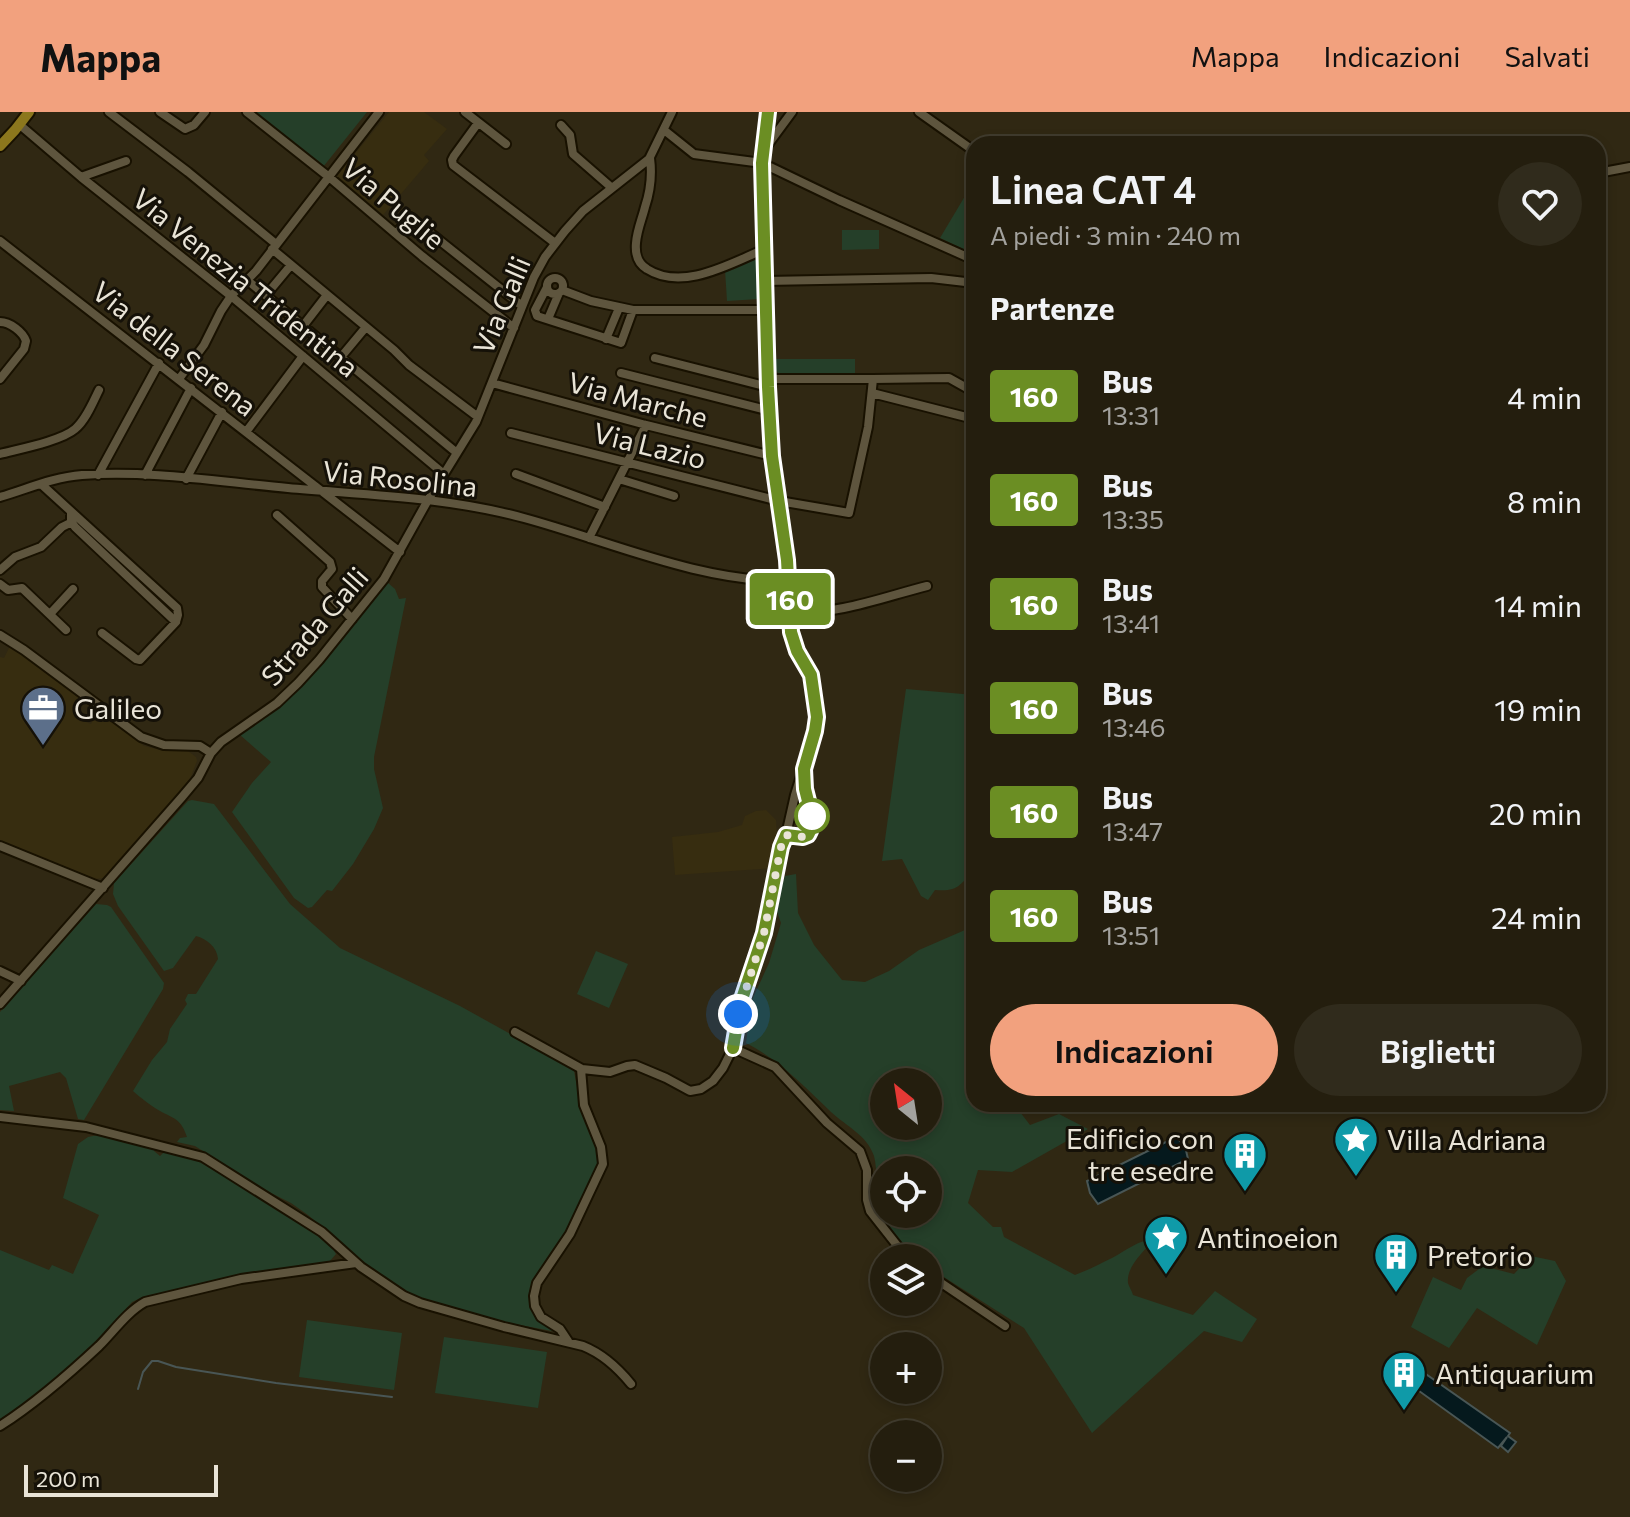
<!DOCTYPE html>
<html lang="it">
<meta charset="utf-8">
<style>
body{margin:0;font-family:Commissioner,sans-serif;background:#302b1c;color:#f1f3f6;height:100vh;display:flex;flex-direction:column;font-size:30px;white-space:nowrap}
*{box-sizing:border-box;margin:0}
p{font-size:26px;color:#a3a29e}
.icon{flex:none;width:44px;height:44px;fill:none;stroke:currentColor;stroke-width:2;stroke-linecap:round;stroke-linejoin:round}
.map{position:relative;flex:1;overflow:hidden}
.panel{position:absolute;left:966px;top:24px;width:640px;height:976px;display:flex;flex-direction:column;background:#241e0e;border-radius:24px;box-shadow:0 4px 12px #0003,0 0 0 2px #413c2e}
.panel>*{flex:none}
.badge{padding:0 16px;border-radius:6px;font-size:28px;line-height:52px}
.needle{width:52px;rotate:330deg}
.buttons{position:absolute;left:870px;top:956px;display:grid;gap:16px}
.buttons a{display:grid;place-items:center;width:72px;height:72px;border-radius:50%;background:#241e0e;box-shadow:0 4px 12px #0003,0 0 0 2px #413c2e;font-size:40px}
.scale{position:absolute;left:24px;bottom:20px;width:194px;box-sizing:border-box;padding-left:8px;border:4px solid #e9e4d7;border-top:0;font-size:22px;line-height:28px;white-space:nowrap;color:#e9e4d7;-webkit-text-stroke:6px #151108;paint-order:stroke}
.you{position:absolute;width:40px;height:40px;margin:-20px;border:6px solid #fff;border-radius:50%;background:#1a73e8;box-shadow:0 0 0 12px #1a73e833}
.map>.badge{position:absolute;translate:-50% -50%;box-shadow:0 0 0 4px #fff}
h2{padding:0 24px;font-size:30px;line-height:72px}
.round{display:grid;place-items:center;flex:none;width:84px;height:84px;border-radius:42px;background:#302b1c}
.head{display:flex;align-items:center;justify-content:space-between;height:136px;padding:0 24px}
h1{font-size:38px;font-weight:600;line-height:60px}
.action{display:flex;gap:16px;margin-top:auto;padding:16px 24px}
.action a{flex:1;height:92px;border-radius:48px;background:#f2a17e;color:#111;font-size:32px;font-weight:600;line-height:92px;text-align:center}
.action a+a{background:#302b1c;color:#f1f3f6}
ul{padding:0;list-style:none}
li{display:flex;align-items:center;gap:24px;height:104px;padding:0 24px}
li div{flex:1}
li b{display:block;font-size:30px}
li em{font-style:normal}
li .badge{min-width:88px;font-weight:700;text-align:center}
header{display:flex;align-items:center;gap:48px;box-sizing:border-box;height:112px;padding:0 40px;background:#f2a17e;color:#111}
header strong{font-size:38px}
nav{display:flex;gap:44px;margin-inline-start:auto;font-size:28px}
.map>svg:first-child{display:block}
.built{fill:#372d10}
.green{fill:#253f29;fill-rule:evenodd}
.water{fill:#05191d;stroke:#495655;stroke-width:2}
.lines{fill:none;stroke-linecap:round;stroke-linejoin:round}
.stream{stroke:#495655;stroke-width:2}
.minor-casing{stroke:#181100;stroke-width:12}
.major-casing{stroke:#181100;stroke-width:14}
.minor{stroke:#5e553e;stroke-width:8}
.major{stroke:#8c771d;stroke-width:10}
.line-casing{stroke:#fff;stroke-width:18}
.line{stroke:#6b8e23;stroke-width:12}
.walk{stroke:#e9e4d7;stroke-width:8;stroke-dasharray:0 14.4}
.stop-dot{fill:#fff;stroke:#6b8e23;stroke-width:4}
.labels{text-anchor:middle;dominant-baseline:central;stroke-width:6;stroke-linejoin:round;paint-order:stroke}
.street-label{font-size:28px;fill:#e9e4d7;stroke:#151108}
.poi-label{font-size:28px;fill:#e9e4d7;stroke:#151108;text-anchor:start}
</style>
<header>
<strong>Mappa</strong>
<nav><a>Mappa</a><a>Indicazioni</a><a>Salvati</a></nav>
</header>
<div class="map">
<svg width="1630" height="1405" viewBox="0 0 1630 1405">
<rect width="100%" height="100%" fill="#302813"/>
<path class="built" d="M389 0H424L447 17 424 43 429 49 383 103 337 64Z
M10 534 82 588 74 605 91 612 97 598 144 634 160 638 188 639 196 645 197 649 190 667 103 766 95 767 0 728V545L4 546Z
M766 698 776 708 777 725 773 756 675 763 672 725 718 720 742 713 745 704 756 699Z"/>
<path class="green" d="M256 0H367L323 55Z
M974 69V142L940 126Z
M842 118H879V137L842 138Z
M758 144 759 187 727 189 725 158Z
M774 247H855V265L806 264 778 261 773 255Z
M387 470 395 477 399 487 406 486 374 645V657L383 696 374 717 353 752 332 779 327 778 312 795 308 796 294 786 232 700 252 671 271 650 239 622 314 559Z
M906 577 974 583V756C961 773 958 780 935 778L928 788 921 784 902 747 882 749Z
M192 688 214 692 290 792 340 836 460 894 570 955 574 959 581 996 600 1042 599 1053 567 1120 535 1170 532 1195 557 1218V1220L483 1206 410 1182 395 1175 361 1149 308 1103 291 1091 261 1076 195 1034 177 1030 180 1026 187 1025C181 1007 175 1007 160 999 151 994 141 986 133 979L152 948 167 930 170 917 187 892 185 888 188 882H196L218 847C217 835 207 827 196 824L173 856 164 859 118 794 113 782 114 771 188 689Z
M796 762 798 801 814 833 842 868 865 870 889 859 919 838 965 818 974 826V992H1014L1030 1013 1059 1002 1088 1017 1012 1060 978 1058 968 1091 993 1115H1001L1004 1125 1075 1163C1088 1158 1100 1152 1112 1146 1127 1138 1138 1128 1155 1127 1145 1138 1126 1154 1128 1171 1129 1175 1132 1179 1133 1183L1193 1203 1215 1179 1257 1207 1242 1230 1204 1219 1092 1321 1024 1216 928 1155V1146H915L912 1144C902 1132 885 1112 880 1098 875 1082 878 1058 874 1044 867 1023 846 1014 831 1000 805 975 779 948 746 931L752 888 769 851 781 811 775 794 785 764ZM928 970V1014H884V970ZM884 1058H928V1102H884Z
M96 792 107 793 111 795 164 871 163 877 84 1008 78 1007 66 966 60 960 9 974 14 999 0 998V900Z
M596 839 628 852 609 896 577 882Z
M98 1023 156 1035 154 1039 160 1044 166 1038 191 1045 300 1109 329 1130 336 1142 329 1150 318 1153 248 1162 143 1185 132 1190 103 1223 63 1261 18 1298 0 1310V1138L49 1158 52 1153 73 1162 99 1103 63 1086 78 1032 88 1025Z
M1531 1144 1555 1149 1566 1169 1537 1233 1477 1196 1449 1236 1411 1215 1433 1165 1461 1178 1467 1166 1483 1154 1514 1162Z
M307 1208 402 1221 394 1278 299 1265Z
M444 1225 547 1240 538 1296 435 1281Z"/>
<path class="water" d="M1176 1025 1185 1034 1188 1047 1098 1092 1090 1081 1087 1069Z
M1415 1257 1420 1258 1510 1321 1508 1324 1516 1330 1508 1340 1501 1334 1507 1325 1498 1336 1408 1271 1406 1263 1409 1258Z"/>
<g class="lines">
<path class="stream" d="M138 1277 143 1260 152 1249H158L176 1255 276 1271 392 1285"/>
<g class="minor-casing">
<path id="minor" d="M109 0 188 60 276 132
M160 0 185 17 194 13 205 0
M247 0 329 65 422 144 514 216
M465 0 506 32
M919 0 974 39
M478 11 454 44 452 48 453 53 555 131
M20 13 81 65 231 184 444 362
M561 13 570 23 573 42 612 76
M664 18 694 42 762 51 839 88 974 148
M764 38 792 0
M650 46C652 61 650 80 645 95 642 107 637 118 636 131 635 142 637 151 647 157 683 180 731 151 765 137
M1598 61 1630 55
M81 65 126 49
M396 122 410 105 522 194
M0 129 400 440
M272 137 394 238 409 253 478 305
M547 174a8 8 0 1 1 16 0a8 8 0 1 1-16 0Z
M247 168 457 341
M765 169 931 166 974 171
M547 175 535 198 537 204 621 231 633 198
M562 178 591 189 633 198H766
M266 183 291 153
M548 207 559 181
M0 210C10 210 23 220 26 229L24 237 0 267
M303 214 327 183
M606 227 619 196
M341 245 366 215
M655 246 768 275
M621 261 770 299
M179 267 204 233 221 199 231 184 256 159 379 0
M873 267 949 266 974 280
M492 271 646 313 772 344
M872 281 974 307
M246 320 303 244
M511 321 779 389 849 401 868 315 873 267H768
M0 342C19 337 61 329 75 317 86 308 93 290 99 278
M516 362 605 395
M98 363 159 251
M145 363 191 276
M186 367 222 300
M619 367 674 384
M41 372 177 496 178 503 176 510 140 548 136 547 102 521
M0 385C27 377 54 365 82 363 151 358 220 370 288 376 367 383 447 385 524 406 609 429 699 470 789 469
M71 401V409L75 415 176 510
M277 403 330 450 332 457 322 469V475L352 507
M589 426 646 313
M0 458 15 445 41 435 62 415 72 410
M0 472 8 478 22 476 66 518
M791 499C837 504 883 485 927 474
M50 502 73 477
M0 523 24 538 141 625 164 633 200 634 211 641 221 630 277 591 298 571 319 548 384 467 428 388 476 310 534 165 545 145 565 119 583 99 649 47 672 0
M786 723 803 725 810 719C814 700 805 680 804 660
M0 734 103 776
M0 859 21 869
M0 892 182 685 198 666 211 641
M515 920 582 957 610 960 627 954 635 953 666 966 690 979 701 977 713 969 723 956 733 936 740 894 764 821 778 744 786 723 795 683 814 623 817 605 811 563 797 539 792 523 787 448 772 344 768 275 762 51 768 0
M733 936 775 955 827 1011 860 1039 867 1058V1088L870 1099 907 1146
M0 1005 86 1015 203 1045 322 1120 361 1155 404 1184 420 1191 504 1215 583 1234C603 1242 618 1256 631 1272
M928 1162 1005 1214
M568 1229 560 1217 541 1205 535 1194 534 1184 537 1171 570 1122 603 1052 601 1035 584 993 581 957
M0 1314C36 1291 68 1263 99 1234 114 1219 127 1200 145 1190L241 1167 356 1151"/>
</g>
<g class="major-casing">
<path id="major" d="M0 34 15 18 29 0"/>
</g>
<use href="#minor" class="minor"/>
<use href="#major" class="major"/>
</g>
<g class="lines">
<g class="line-casing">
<path id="line" d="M733 936 741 890 764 821 781 735 786 723 803 725 808 723 810 719 812 705 805 677 804 657 815 619 817 605 811 563 797 539 791 520 787 448 772 344 768 275 762 51 768 0"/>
</g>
<use href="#line" class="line"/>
<path class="walk" d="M738 902 764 821 781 735 786 723 803 725 809 722 812 704"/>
</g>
<defs>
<g id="office-pin" transform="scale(2.3)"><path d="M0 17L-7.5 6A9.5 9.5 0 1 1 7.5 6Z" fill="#5c6f8a" stroke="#151108"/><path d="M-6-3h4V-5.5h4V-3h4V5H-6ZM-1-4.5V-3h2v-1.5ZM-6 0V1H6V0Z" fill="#fff"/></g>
<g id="sight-pin" transform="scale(2.3)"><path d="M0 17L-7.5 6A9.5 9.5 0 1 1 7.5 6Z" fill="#0f9aa8" stroke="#151108"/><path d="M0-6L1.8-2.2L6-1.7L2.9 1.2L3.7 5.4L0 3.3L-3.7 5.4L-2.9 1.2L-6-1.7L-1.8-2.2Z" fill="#fff"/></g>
<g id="building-pin" transform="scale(2.3)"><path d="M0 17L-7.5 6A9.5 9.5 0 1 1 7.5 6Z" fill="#0f9aa8" stroke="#151108"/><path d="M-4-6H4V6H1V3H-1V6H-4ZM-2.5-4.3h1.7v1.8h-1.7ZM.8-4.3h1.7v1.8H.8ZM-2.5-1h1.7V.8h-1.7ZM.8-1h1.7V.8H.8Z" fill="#fff"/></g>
</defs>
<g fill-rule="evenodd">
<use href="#office-pin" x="43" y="596"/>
<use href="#sight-pin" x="1356" y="1027"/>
<use href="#building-pin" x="1245" y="1042"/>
<use href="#sight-pin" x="1166" y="1125"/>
<use href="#building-pin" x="1396" y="1143"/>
<use href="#building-pin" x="1404" y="1261"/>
</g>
<circle class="stop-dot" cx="812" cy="704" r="16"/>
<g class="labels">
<g class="street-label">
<text transform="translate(394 91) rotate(40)">Via Puglie</text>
<text transform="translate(246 170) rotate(39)">Via Venezia Tridentina</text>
<text transform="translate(501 193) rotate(-67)">Via Galli</text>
<text transform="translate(175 236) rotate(38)">Via della Serena</text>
<text transform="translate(638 287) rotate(15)">Via Marche</text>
<text transform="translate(650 333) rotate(14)">Via Lazio</text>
<text transform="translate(400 366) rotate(6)">Via Rosolina</text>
<text transform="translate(314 514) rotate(-49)">Strada Galli</text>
</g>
<g class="poi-label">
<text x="74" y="596">Galileo</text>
<text x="1214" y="1026" text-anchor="end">Edificio con<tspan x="1214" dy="32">tre esedre</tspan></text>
<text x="1387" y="1027">Villa Adriana</text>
<text x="1197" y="1125">Antinoeion</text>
<text x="1427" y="1143">Pretorio</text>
<text x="1435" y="1261">Antiquarium</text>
</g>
</g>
</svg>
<div class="buttons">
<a><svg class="needle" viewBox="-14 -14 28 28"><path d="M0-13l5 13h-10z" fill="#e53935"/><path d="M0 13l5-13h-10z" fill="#a3a29e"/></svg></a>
<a><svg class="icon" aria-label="locate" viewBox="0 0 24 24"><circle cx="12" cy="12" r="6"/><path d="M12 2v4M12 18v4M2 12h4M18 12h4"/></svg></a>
<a><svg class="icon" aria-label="layers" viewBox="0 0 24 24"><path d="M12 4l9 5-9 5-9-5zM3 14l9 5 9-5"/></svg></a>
<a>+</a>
<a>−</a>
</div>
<div class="scale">200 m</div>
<div class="you" style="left:738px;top:902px"></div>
<b class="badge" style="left:790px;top:487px;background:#6b8e23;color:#fff">160</b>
<section class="panel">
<div class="head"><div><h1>Linea CAT 4</h1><p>A piedi · 3 min · 240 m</p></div><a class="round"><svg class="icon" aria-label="heart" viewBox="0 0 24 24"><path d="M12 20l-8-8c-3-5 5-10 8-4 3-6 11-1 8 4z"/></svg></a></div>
<h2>Partenze</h2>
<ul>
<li><span class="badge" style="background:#6b8e23;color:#fff">160</span><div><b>Bus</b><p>13:31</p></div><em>4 min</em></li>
<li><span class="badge" style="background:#6b8e23;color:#fff">160</span><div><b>Bus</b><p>13:35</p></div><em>8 min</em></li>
<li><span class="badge" style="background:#6b8e23;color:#fff">160</span><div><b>Bus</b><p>13:41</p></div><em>14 min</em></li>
<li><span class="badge" style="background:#6b8e23;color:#fff">160</span><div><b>Bus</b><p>13:46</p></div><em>19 min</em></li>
<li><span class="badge" style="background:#6b8e23;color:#fff">160</span><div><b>Bus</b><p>13:47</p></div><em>20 min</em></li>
<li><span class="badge" style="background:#6b8e23;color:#fff">160</span><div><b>Bus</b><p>13:51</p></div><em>24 min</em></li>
</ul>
<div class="action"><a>Indicazioni</a><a>Biglietti</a></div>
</section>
</div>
